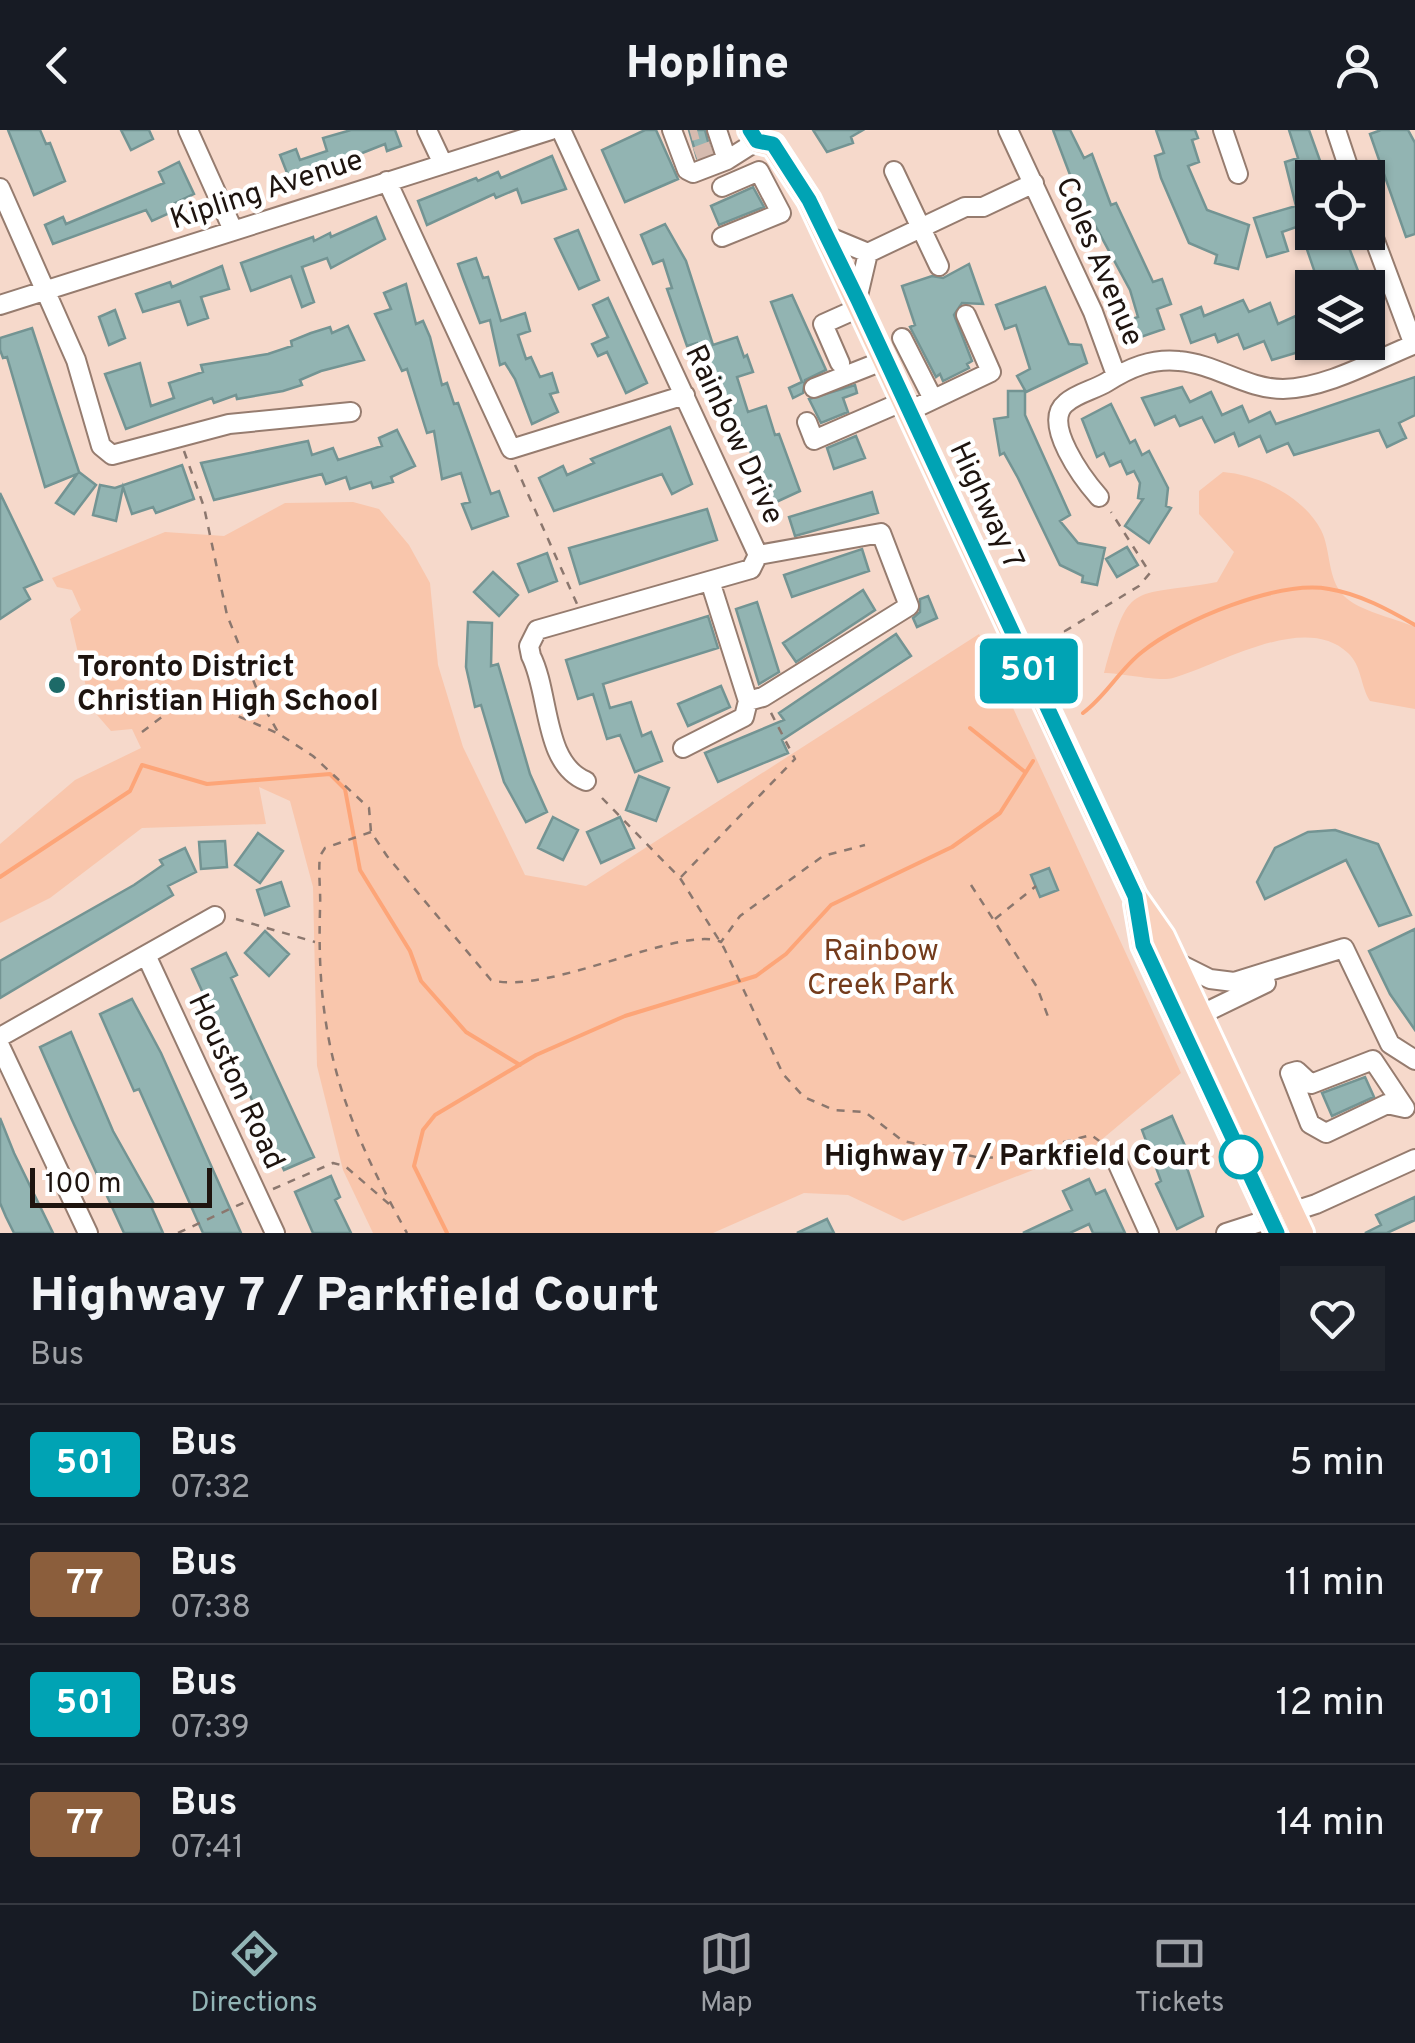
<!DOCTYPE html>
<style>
body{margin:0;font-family:Overpass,sans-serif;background:#20242c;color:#f1f3f6;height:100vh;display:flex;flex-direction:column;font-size:38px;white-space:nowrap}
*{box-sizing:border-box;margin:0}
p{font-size:32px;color:#9ea1a6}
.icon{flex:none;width:55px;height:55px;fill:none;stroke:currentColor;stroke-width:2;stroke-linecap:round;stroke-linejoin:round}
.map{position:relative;height:1103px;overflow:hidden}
.side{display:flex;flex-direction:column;background:#171b24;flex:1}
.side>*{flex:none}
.badge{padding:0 20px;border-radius:8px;font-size:35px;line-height:65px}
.controls{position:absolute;left:1295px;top:30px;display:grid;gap:20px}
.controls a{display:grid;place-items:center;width:90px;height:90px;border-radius:0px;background:#171b24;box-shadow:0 2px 8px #0004;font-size:50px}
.scale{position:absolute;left:30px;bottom:25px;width:182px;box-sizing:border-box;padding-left:10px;border:5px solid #1e140f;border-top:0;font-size:28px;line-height:35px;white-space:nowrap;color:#1e140f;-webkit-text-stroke:8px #fff;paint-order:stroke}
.map>.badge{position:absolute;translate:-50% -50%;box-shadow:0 0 0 5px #fff}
.round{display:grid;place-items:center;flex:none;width:105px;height:105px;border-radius:0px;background:#20242c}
.headline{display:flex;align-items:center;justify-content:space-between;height:170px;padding:0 30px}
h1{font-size:48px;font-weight:800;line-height:75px}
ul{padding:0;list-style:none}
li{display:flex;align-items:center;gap:30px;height:120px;padding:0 30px;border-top:2px solid #363941}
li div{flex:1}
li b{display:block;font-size:38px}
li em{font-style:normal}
li .badge{min-width:110px;font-weight:700;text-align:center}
header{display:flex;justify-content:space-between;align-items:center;height:130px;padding:0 30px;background:#171b24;font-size:45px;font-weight:800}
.dock{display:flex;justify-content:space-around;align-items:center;height:140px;border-top:2px solid #363941;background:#171b24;font-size:28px;color:#9ea1a6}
.dock a{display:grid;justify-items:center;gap:5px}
.dock .current{color:#92b5b6}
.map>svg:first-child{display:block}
.green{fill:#f9c6ac}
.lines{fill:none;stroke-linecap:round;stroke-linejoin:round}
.stream{stroke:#fda578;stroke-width:4}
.building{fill:#92b4b2;stroke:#739493;stroke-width:2.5}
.minor-tunnel{stroke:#d6bbaf;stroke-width:18;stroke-dasharray:18 9;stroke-linecap:butt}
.minor-casing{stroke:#967c6f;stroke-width:22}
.major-casing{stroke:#fff;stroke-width:28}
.path{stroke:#8b776e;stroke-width:2.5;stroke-dasharray:8 8;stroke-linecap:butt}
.minor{stroke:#fff;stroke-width:18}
.major{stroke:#f9d2be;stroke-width:22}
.line-casing{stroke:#fff;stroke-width:22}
.line{stroke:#00a3b4;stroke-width:15}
.poi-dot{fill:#1d6a68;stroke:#fff;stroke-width:4}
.stop-dot{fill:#fff;stroke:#00a3b4;stroke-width:5}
.labels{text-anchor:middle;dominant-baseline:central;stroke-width:9;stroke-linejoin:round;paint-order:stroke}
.street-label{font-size:30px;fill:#1e140f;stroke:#fff}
.poi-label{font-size:30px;font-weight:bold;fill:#1e140f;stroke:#fff;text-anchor:start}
.park-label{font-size:30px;fill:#743b1b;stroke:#fff}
.stop-label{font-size:30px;font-weight:bold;fill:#1e140f;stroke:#fff;text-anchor:end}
</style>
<header><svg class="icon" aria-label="back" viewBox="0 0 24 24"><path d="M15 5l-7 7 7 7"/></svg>Hopline<svg class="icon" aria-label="person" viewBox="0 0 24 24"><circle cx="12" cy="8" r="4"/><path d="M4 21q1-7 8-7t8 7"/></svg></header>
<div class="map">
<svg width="1415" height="1103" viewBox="0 0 1415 1103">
<rect width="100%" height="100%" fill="#f6d9cb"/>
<path class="green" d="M1223 342C1259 345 1303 366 1321 400 1331 419 1327 449 1344 466 1359 481 1394 488 1415 497V579L1370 571C1360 555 1362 536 1348 523 1304 481 1218 536 1173 548 1159 552 1122 543 1104 543 1130 449 1128 468 1217 452L1234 422 1199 384V361Z
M353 372 379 379 409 415 430 453 438 535 463 617 525 745 586 756 979 504 1181 943 1094 1016 903 1091 848 1065 804 1063 713 1103H373L343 1040 317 936 313 757 290 671 259 657 266 694 142 698 50 768 0 793V714L75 650 141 618 132 599 111 601 91 578 70 489 81 480 72 460 57 457 52 448 165 402 224 406 285 373Z"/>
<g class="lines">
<path class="stream" d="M1083 583C1107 565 1120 539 1142 522 1181 490 1279 450 1329 459 1360 464 1389 480 1415 495
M970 598 1025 642
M0 747 130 661 142 635 207 654 330 644 345 659 360 740 410 821 421 851 466 902 520 935
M447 1103 414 1036 423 1000 435 985 536 925 625 886 756 846 786 824 831 775 952 717 1000 683 1033 631"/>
</g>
<path class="building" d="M8 0H40L46 14 50 13 65 51 34 65Z
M121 0H149L153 9 131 20Z
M351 0H395L401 16 387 21 385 14 347 29 349 33 325 44 311 49 308 41 289 48 280 25 296 19 300 30 327 21 323 8Z
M645 0H656L678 49 625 72 602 20Z
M689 0H705L711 23 697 28Z
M813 0H863L851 7 853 13 827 22Z
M1053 0H1070L1084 28 1092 24 1111 75 1116 73 1153 152 1162 149 1171 174 1157 179 1164 199 1138 208 1132 189 1138 187 1130 160 1075 58Z
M1156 0H1195L1198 8 1192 10 1199 32 1188 36 1207 80 1249 95 1238 139 1215 133 1217 125 1189 113 1161 48 1155 26 1164 23Z
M1289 0H1309L1323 39 1324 48H1312V102H1343L1360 146 1329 158 1314 140 1299 96 1282 102 1288 121 1267 127 1254 88 1296 76 1285 32 1298 28Z
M1381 0H1408L1415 13V104L1406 107 1370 4Z
M552 26 566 59 522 73 517 59 496 68 494 64 427 95 418 71 476 48 478 51 498 42 501 48Z
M179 32 194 64 169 76 172 82 152 91 146 80 53 114 45 95 63 87 66 94 164 53 159 42Z
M753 57 764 77 719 95 711 76Z
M376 87 385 109 331 138 327 128 302 137 314 172 302 177 291 146 251 161 241 133 313 107 314 111 330 103 331 107Z
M665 94 686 131 713 215 737 207 744 227 747 225 753 242 737 247 748 282 766 276 775 305 779 304 800 361 774 373 745 310 741 311 732 284 727 286 710 234 704 236 697 213 687 216 667 159 672 158 663 130 653 134 641 105Z
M578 100 599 150 579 159 555 109Z
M476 128 483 148 488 147 501 191 525 183 530 201 518 205 526 229 531 227 540 247 552 243 558 262 550 264 558 282 532 294 515 249 505 233 500 235 490 190 480 193 463 148 458 134Z
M969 134 983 174 962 173 954 185 972 231 967 234 969 238 943 251 940 244 936 247 910 197 915 195 902 156 932 146 943 148Z
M222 136 229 159 201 167 208 188 188 195 180 171 143 182 136 164 170 152 172 157Z
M406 154 416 194 423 191 430 207 442 255 447 253 454 274 458 273 491 364 499 361 508 386 472 399 462 374 470 372 461 343 442 349 434 301 427 303 407 239 402 241 375 184 391 179 384 163Z
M1045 157 1069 214 1081 215 1087 233 1026 262 1017 246 1030 239 1016 195 1005 199 996 175Z
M1368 163 1380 194 1368 199Z
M792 165 826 240 805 250 803 263 793 268 789 258 802 252 771 172Z
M608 168 647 253 626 263 607 222 598 226 592 214 608 207 593 175Z
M1243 170 1249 182 1270 173 1278 194 1298 185 1302 194 1312 188V218L1272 230 1264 211 1244 219 1238 204 1218 212 1215 204 1191 213 1181 185 1201 177 1204 186Z
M115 180 125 208 109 215 99 187Z
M348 196 364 230 321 241 300 250 302 255 283 261 237 269 236 265 214 273 212 268 126 299 105 244 140 233 151 276 174 268 169 253 203 242 201 235 268 224 292 216 291 211 311 203 330 197 332 203Z
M32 198 79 342 96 355 74 384 56 373 77 344 45 357 7 227 3 228 0 220V208Z
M1415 247V285L1399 293 1406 308 1387 317 1379 300 1294 325 1288 313 1267 322 1260 306 1239 316 1234 303 1215 312 1202 287 1180 296 1175 286 1155 295 1142 268 1182 257 1190 272 1211 262 1222 285 1242 276 1249 292 1270 282 1276 294Z
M855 255 857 263 843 268 848 282 821 293 809 269Z
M1008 261H1025V285L1070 385 1060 391 1078 413 1105 418 1097 455 1082 452 1083 446 1060 435 1018 348 1004 323 1000 325 994 289 1008 287Z
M1111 274 1130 313 1135 310 1142 325 1149 321 1168 358 1166 376 1171 378 1149 413 1125 396 1143 369 1138 368 1140 353 1134 341 1127 344 1121 331 1110 336 1104 323 1097 327 1082 289Z
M670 297 692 354 672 364 662 344 554 381 539 348 563 336 567 345 594 333 591 329Z
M397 300 415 336 391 347 393 352 373 358 371 352 350 359 346 347 326 354 322 344 214 370 201 333 308 311 312 325 333 318 338 330 382 316 379 308Z
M856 306 865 328 834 339 827 318Z
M182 335 194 369 156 383 153 377 132 384 123 357 116 391 93 385 100 355 115 358Z
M872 362 878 383 795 406 789 387Z
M0 363 42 450 24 458 30 469 0 489Z
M707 379 717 410 580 454 569 418Z
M1127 417 1138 435 1117 447 1106 429Z
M862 419 869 441 792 467 784 445Z
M547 423 557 451 529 462 518 434Z
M493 442 518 465 499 486 474 462Z
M863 460 875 480 796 532 783 513Z
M928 466 937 488 917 497 913 488 920 482V469Z
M757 472 779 542 759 554 736 479Z
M708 486 718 518 603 554 610 578 631 572 642 606 651 602 662 631 635 642 620 605 607 609 593 564 578 569 566 530Z
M468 492 492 493 491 536 498 534 530 644 547 682 526 692 504 652 481 575 475 577 466 537Z
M896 504 911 526 782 610 788 623 718 652 705 623 784 590 779 583Z
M721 556 730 577 688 596 678 574Z
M639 646 669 658 656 691 626 680Z
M553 687 578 700 563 730 538 718Z
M620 687 634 718 601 733 587 702Z
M1335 700 1378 714 1411 785 1379 796 1346 730 1265 769 1257 752 1275 718 1308 702Z
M258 703 283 721 260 753 235 735Z
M225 711 227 737 201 739 199 712Z
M185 718 196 742 168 756 173 765 0 868V831L134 755 163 735 160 730Z
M1049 738 1058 760 1040 767 1031 745Z
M281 752 289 776 265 785 257 760Z
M1415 799V900L1390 864 1369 821Z
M265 801 289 824 269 846 245 823Z
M226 823 237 845 231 848 314 1027 284 1040 192 839Z
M132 869 161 923 241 1103H203L139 959 134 961 100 884Z
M71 902 113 1001 154 1074 151 1076 163 1103H124L72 990 40 917Z
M1365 947 1374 967 1332 986 1322 963Z
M1172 986 1192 1032 1186 1035 1203 1086 1177 1099 1156 1054 1161 1051 1142 1000Z
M0 988 14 1023 53 1103H14L6 1087 0 1073Z
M331 1046 340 1067 335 1070 351 1103H313L295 1062Z
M1089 1049 1096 1064 1105 1060 1125 1103H1093L1089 1094 1070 1103H1023L1072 1080 1063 1061Z
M1415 1067V1090L1387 1103H1365L1381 1095 1376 1085Z
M827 1089 834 1103H797Z"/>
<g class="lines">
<path class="minor-tunnel" d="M690 2 697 0
M696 26 712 20"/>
<g class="minor-casing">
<path id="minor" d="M188 0 233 100
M427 0 443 34
M561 0 758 425 751 439 537 500 529 516 531 526C550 563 543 634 586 651
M672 0 687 40 693 43 727 30 717 0
M1008 0 1093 182 1116 245
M1223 0 1238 44
M1336 0 1352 48
M727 30 757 11
M894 41 939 136
M387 51 511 319 685 265
M722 57 759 41 781 83 722 107
M0 58 76 230 101 316 112 325 229 294 351 282
M1368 92 1414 215
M827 106 868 123 965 77H983L1034 53
M857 170 868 123
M0 175 551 0
M902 208 933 269
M840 233 823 194 861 177
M814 258 885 230
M909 281 991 242 966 185
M807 292 814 310 904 271
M1099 367C1084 350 1041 293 1066 273 1077 263 1094 260 1107 252 1129 238 1152 228 1179 231 1216 234 1246 259 1283 259 1327 258 1375 230 1415 214
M710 451 748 571 763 567 909 476 881 403 758 425
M683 618 744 587 748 571
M146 825 275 1103
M1176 832 1210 849 1234 852 1344 818 1390 914 1415 930
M1200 885 1266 853
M0 907 215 786
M0 916 88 1103
M1373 930 1405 978 1387 974 1326 1003 1310 994 1290 943 1297 941 1311 954Z
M1116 1030 1149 1103
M1226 1103 1316 1074 1415 1029"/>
</g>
<g class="major-casing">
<path id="major" d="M750 0 757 11 773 15 809 70 1135 766 1163 806 1302 1103
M1136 774 1143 815 1277 1103"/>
</g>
<path class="path" d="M184 321 204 377 227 485 264 577 279 604 313 626 369 678 371 702 387 726 491 850C549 866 682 794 721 812L740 786 823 726 865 715
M515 335 577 474
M1062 535 1080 525 1065 501 1139 456 1150 443 1111 382
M980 542 987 514
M142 602 187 568H196L277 603
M602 668 680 748 724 818 783 944 804 967 834 980 865 982 903 1011 981 1028 1005 1027 1091 1005 1109 1018
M371 702 325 718 320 726C318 743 321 762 320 780 316 912 343 988 407 1103
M681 747 795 629 770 581
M971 755 1037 857 1050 892
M236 789 315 812
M995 789 1036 756
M273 1059 333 1033 345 1036 389 1074
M178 1103 245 1072"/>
<use href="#minor" class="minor"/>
<use href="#major" class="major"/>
</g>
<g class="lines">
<g class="line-casing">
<path id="line" d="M750 0 757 11 773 14 809 70 858 170 1135 766 1143 815 1277 1103"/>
</g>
<use href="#line" class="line"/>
</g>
<circle class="poi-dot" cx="57" cy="555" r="10"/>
<circle class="stop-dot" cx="1241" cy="1027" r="20"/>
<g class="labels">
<g class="street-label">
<text transform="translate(267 61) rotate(-18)">Kipling Avenue</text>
<text transform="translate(1098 132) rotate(67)">Coles Avenue</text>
<text transform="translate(733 305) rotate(65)">Rainbow Drive</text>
<text transform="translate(985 376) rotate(65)">Highway 7</text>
<text transform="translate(235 952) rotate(65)">Houston Road</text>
</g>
<g class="poi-label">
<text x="77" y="538">Toronto District<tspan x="77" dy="34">Christian High School</tspan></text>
</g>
<g class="park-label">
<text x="881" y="822">Rainbow<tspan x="881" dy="34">Creek Park</tspan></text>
</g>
<g class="stop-label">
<text x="1211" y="1027">Highway 7 / Parkfield Court</text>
</g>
</g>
</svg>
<div class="controls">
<a><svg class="icon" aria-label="locate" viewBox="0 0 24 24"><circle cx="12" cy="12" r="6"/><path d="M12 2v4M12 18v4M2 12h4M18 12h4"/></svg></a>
<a><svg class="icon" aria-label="layers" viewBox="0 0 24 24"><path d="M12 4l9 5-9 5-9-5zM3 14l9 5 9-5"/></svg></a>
</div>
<div class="scale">100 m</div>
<b class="badge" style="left:1029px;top:541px;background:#00a3b4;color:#fff">501</b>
</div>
<section class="side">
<div class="headline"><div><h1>Highway 7 / Parkfield Court</h1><p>Bus</p></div><a class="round"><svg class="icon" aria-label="heart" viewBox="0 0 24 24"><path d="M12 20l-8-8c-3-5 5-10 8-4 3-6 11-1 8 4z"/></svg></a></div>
<ul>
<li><span class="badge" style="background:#00a3b4;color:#fff">501</span><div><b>Bus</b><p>07:32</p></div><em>5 min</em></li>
<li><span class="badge" style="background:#8b5e3c;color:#fff">77</span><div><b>Bus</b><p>07:38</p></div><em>11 min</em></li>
<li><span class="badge" style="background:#00a3b4;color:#fff">501</span><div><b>Bus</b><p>07:39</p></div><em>12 min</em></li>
<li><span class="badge" style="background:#8b5e3c;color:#fff">77</span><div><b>Bus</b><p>07:41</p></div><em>14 min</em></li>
</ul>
</section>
<nav class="dock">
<a class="current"><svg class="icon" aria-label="directions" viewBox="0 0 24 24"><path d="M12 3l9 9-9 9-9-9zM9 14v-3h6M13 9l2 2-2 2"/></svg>Directions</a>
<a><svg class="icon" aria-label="map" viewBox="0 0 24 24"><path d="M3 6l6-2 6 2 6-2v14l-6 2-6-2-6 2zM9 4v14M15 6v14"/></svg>Map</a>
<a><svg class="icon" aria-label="tickets" viewBox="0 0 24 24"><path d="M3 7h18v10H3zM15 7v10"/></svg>Tickets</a>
</nav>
